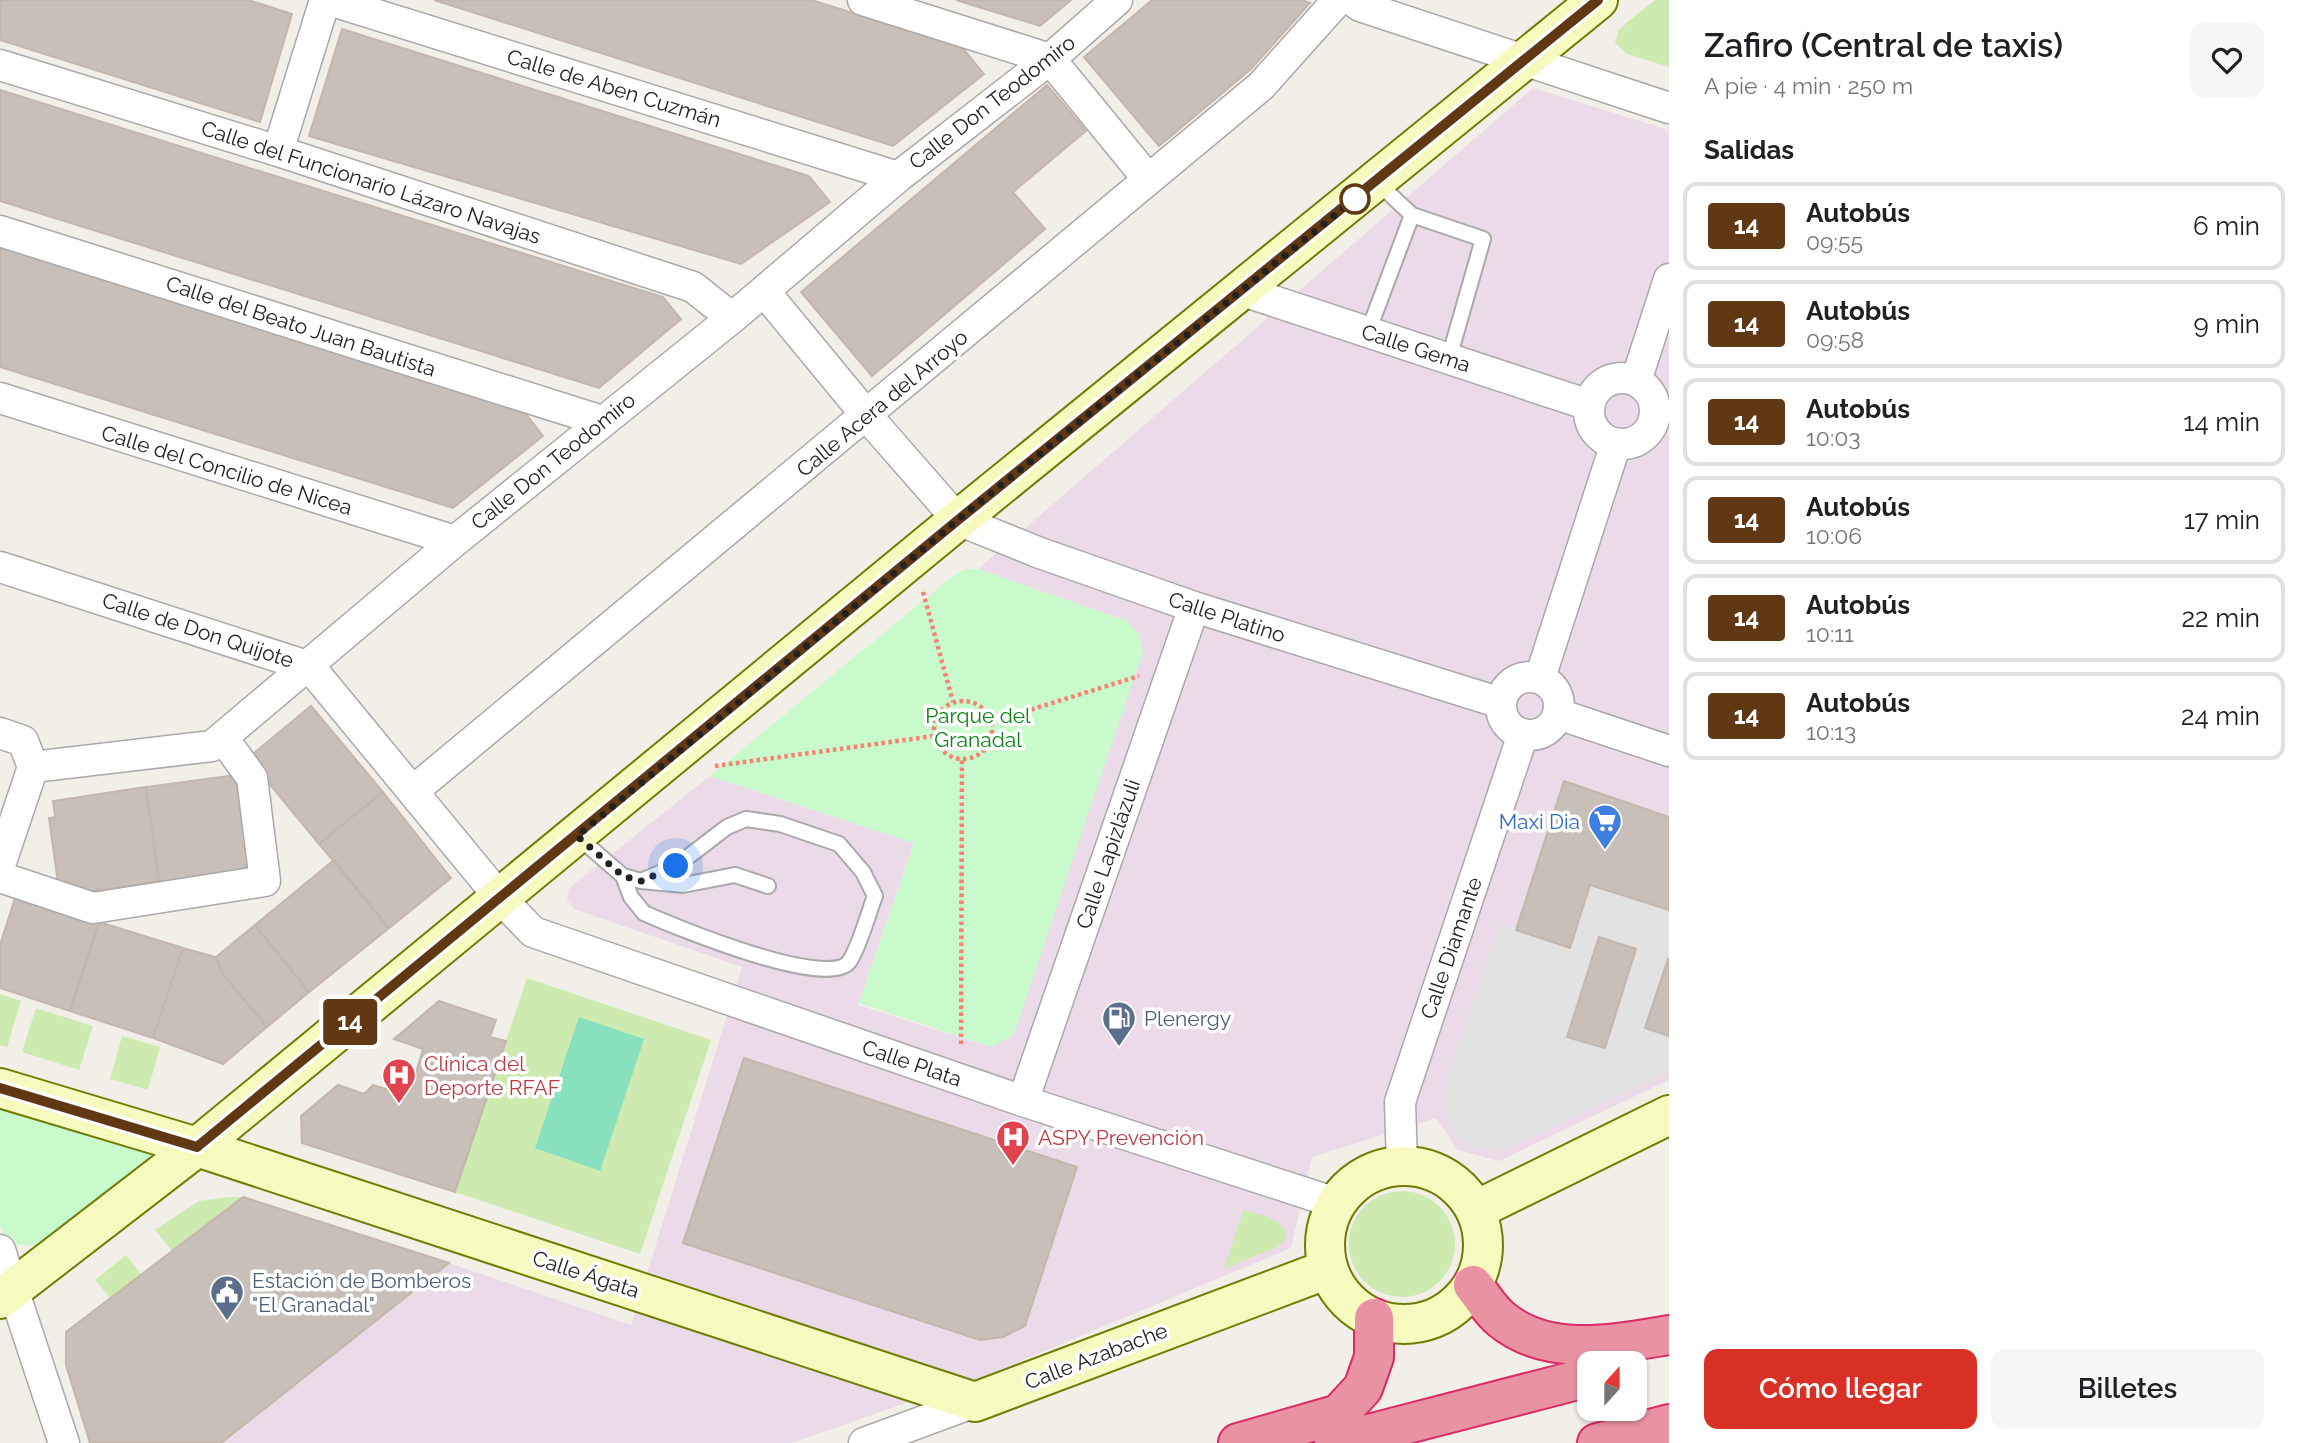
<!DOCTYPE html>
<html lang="es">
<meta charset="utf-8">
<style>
body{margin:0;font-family:Raleway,sans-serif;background:#f6f6f6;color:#202124;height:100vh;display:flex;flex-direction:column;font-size:26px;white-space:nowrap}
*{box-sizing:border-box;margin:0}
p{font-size:23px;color:#757577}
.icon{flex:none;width:38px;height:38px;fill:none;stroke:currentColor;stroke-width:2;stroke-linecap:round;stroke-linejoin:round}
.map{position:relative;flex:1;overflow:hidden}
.details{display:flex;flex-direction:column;background:#fff;width:630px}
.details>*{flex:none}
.badge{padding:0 14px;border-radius:5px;font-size:24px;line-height:46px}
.needle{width:46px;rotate:21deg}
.tools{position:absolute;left:1577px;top:1351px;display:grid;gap:14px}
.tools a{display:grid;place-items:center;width:70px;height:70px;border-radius:14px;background:#fff;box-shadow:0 2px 5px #0004;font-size:35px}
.you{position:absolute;width:35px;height:35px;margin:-18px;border:5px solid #fff;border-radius:50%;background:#1a73e8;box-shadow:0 0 0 10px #1a73e833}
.map>.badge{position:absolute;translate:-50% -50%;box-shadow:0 0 0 4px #fff}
h2{padding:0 35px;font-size:26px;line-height:63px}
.round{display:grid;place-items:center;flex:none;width:74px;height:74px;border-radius:14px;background:#f6f6f6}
.headline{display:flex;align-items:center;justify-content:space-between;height:119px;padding:0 35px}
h1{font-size:33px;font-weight:600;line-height:52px}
.button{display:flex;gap:14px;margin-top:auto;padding:14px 35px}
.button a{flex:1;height:80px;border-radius:14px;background:#d93025;color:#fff;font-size:28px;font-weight:600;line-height:80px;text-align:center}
.button a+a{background:#f6f6f6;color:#202124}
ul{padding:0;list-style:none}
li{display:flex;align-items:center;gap:21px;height:88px;margin:0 14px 10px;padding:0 21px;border:4px solid #e0e0e0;border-radius:14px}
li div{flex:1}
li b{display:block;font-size:26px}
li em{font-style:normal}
li .badge{min-width:77px;font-weight:700;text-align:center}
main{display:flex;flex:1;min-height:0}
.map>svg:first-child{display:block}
.industrial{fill:#ebdbe8}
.grass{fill:#cdebb0}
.park{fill:#c8facc}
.pitch{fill:#88e0be}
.parking{fill:#e2e2e2}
.building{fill:#c7bfb8;stroke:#c4b6ab;stroke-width:2}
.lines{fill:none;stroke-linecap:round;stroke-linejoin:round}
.lane-casing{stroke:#a9a9a9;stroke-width:18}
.street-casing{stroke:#a9a9a9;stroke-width:33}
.secondary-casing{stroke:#707d05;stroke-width:42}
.highway-casing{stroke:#dc2a67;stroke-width:42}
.path{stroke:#fa8072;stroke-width:4.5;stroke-dasharray:3.5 3.5;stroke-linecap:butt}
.lane{stroke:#fff;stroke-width:14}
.street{stroke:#fff;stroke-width:30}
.secondary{stroke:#f7fabf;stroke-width:38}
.highway{stroke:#e892a2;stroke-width:38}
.line-casing{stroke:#fff;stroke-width:16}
.line{stroke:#603813;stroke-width:10}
.walk{stroke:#222;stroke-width:7;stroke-dasharray:0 12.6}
.stop-dot{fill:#fff;stroke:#603813;stroke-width:3.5}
.labels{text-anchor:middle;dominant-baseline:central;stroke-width:7;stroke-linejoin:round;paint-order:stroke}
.street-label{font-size:21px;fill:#222;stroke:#fff}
.park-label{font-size:21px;fill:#0c8416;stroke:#fff}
.shop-label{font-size:21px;fill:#366cbe;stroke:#fff;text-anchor:end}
.service-label{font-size:21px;fill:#4e5e75;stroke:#fff;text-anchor:start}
.health-label{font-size:21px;fill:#be3a42;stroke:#fff;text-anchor:start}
</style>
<main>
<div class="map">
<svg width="1669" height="1443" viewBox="0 0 1669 1443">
<rect width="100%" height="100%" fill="#f2efe9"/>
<path class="industrial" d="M1533 88 1669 130V1080L1499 1161 1458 1150 1436 1118 1312 1157 1291 1248 997 1371 792 1443H221L449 1263 631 1325 742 967 574 909 567 900 569 888 710 776 914 843 858 1005 991 1047 1127 621 978 569Z"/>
<path class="grass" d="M1655 0H1669V67L1627 54 1615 43 1619 29Z
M527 978 711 1040 640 1254 455 1192Z
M0 994 21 1001 7 1047 0 1045Z
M36 1008 93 1026 79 1070 22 1052Z
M122 1036 160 1047 148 1090 110 1079Z
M1349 1244a53 53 0 1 1 106 0a53 53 0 1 1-106 0Z
M231 1197H243L172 1251 155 1230 199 1201Z
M1243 1210C1259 1215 1287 1218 1286 1238L1277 1247 1224 1269Z
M126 1255 141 1274 110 1298 95 1280Z"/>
<path class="park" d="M965 569H978L1127 621 1139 634 1143 651 1014 1034 991 1047 859 1003 914 843 710 776 953 576Z
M0 1094 141 1134 157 1157 42 1246 13 1244 0 1227Z"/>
<path class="pitch" d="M579 1017 644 1039 600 1171 535 1148Z"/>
<path class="parking" d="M1590 885 1669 910V1073L1515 1145 1495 1151 1472 1147 1455 1135 1443 1114V1088L1499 923 1570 948Z"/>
<path class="building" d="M0 0H248L292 14 260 122 0 40Z
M434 0H811L961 46 984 74 893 146Z
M956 0H1071L1040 26Z
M1152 0H1302L1310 3 1251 69 1159 146 1084 57Z
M342 29 809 176 830 202 741 264 309 136Z
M1047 85 1086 131 1013 192 1045 229 872 376 801 292Z
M0 90 663 297 681 319 599 388 0 201Z
M0 246 522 409 543 436 453 508 0 367Z
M311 706 383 792 319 844 248 758Z
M235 775 238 791H246L247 869 159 882 146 787Z
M1564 781 1669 817V910L1590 885 1570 948 1516 930Z
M146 787 159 882 84 892 83 887 71 888 69 882 58 883 49 818 55 817 53 801Z
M383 792 451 878 389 928 319 844Z
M334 860 389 928 309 992 255 925Z
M16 895 99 922 70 1011 0 988V945Z
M99 922 183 948 153 1038 70 1011Z
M255 925 309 992 267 1027 223 975 216 957Z
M1599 937 1636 949 1605 1048 1567 1037Z
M183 948 216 957 223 975 267 1027 223 1064 153 1038Z
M1668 959H1669V1036L1645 1028Z
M439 1001 496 1020 490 1037 506 1041 455 1192 302 1143 301 1116 338 1085 364 1094 373 1085 398 1093 404 1072 415 1076 423 1049 394 1039Z
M744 1058 1077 1167 1025 1326 1003 1337 980 1340 683 1243Z
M243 1197 449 1263 221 1443H90L66 1365V1332Z"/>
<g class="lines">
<g class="lane-casing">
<path id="lane" d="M1378 183 1412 215 1483 239 1449 358
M1368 332 1412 215
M578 837 623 876 641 881 683 885 735 875 768 886
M623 876 631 897 644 913C673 926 827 990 849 962 859 948 868 914 875 896L863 872 839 844 780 824 746 819 727 827 676 866 641 881"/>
</g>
<g class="street-casing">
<path id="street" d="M329 0 898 177
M863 0 1050 59 1148 179
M1352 0 1360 6 1669 108
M0 65 278 151 693 287 732 318
M278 151 325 0
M0 231 602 421
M764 291 867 416 958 520 1040 553 1194 607 1501 703
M1243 291 1589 405
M1589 411a33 33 0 1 1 66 0a33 33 0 1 1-66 0Z
M1636 381 1669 279
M0 398 455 541
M0 567 310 667 501 899 533 932 1023 1101 1336 1203
M1501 706a29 29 0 1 1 58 0a29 29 0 1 1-58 0Z
M1540 678 1616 443
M1558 714 1669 751
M0 733 23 741 33 767
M413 791 1261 86 1338 0
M0 865 33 767 212 746 455 541 732 318 898 177 1050 59 1117 0
M0 877 93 908 265 881 252 778 223 738
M1023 1101 1194 607
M1402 1165 1400 1102 1523 734
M0 1250 64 1443
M864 1443 975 1402"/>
</g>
<g class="secondary-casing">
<path id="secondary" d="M0 1088 197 1147 975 1402 1328 1269
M1325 1245a79 79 0 1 1 158 0a79 79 0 1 1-158 0Z
M1476 1210 1669 1115
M0 1299 197 1147 958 520 1598 0"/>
</g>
<g class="highway-casing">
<path id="highway" d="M1473 1285C1482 1296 1490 1310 1501 1319 1548 1358 1614 1344 1669 1335
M1238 1443 1339 1414 1363 1388 1374 1357V1318
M1334 1443 1589 1377
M1597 1443 1669 1424"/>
</g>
<path class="path" d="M923 592 953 702
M934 730a29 29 0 1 1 58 0a29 29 0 1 1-58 0Z
M991 722 1139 676
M715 766 934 736
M961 1044 962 759"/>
<use href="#lane" class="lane"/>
<use href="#street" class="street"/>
<use href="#secondary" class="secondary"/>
<use href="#highway" class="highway"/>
</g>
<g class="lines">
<g class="line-casing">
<path id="line" d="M0 1088 197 1147 958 520 1598 0"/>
</g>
<use href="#line" class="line"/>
<path class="walk" d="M676 866 641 881 623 876 577 836 958 520 1357 197 1355 199"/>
</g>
<defs>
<g id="supermarket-pin" transform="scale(1.75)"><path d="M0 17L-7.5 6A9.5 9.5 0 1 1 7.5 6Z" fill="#3f7fe0" stroke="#fff"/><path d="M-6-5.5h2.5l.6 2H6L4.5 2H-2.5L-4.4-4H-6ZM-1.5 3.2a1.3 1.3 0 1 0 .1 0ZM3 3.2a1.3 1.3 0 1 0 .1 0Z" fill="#fff"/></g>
<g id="fuel-pin" transform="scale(1.75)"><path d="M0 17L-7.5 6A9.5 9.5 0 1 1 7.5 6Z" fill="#5c6f8a" stroke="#fff"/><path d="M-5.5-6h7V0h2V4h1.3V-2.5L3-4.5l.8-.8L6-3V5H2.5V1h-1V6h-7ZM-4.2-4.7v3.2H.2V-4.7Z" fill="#fff"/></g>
<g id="hospital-pin" transform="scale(1.75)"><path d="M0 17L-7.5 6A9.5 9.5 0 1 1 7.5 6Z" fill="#e0444e" stroke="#fff"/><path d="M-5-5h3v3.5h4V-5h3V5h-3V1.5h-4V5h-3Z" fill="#fff"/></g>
<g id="civic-pin" transform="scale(1.75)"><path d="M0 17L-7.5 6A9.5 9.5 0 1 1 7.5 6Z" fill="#5c6f8a" stroke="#fff"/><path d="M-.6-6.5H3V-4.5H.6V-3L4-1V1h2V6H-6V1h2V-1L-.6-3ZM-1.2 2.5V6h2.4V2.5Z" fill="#fff"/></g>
</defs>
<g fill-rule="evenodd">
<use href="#supermarket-pin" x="1605" y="821"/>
<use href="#fuel-pin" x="1119" y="1018"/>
<use href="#hospital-pin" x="399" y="1075"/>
<use href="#hospital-pin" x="1013" y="1137"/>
<use href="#civic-pin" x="227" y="1292"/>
</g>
<circle class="stop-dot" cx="1355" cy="199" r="14"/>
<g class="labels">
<g class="street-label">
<text transform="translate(614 88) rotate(17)">Calle de Aben Cuzmán</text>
<text transform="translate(992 102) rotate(-38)">Calle Don Teodomiro</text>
<text transform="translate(371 182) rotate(18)">Calle del Funcionario Lázaro Navajas</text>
<text transform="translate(301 326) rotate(18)">Calle del Beato Juan Bautista</text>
<text transform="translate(1416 348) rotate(18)">Calle Gema</text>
<text transform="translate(882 403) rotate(-40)">Calle Acera del Arroyo</text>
<text transform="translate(553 461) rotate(-39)">Calle Don Teodomiro</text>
<text transform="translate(227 470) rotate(17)">Calle del Concilio de Nicea</text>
<text transform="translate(1227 617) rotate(18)">Calle Platino</text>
<text transform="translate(198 630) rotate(18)">Calle de Don Quijote</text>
<text transform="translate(1108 854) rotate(-71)">Calle Lapizlázuli</text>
<text transform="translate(1451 948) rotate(-71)">Calle Diamante</text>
<text transform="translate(912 1063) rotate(19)">Calle Plata</text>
<text transform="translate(586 1274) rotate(18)">Calle Ágata</text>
<text transform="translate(1096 1356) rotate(-21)">Calle Azabache</text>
</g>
<g class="park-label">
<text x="978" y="715">Parque del<tspan x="978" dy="24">Granadal</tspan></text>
</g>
<g class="shop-label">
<text x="1580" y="821">Maxi Dia</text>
</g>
<g class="service-label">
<text x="1144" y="1018">Plenergy</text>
<text x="252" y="1280">Estación de Bomberos<tspan x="252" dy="24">"El Granadal"</tspan></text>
</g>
<g class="health-label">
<text x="424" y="1063">Clínica del<tspan x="424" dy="24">Deporte RFAF</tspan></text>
<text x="1038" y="1137">ASPY Prevención</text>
</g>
</g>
</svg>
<div class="tools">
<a><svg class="needle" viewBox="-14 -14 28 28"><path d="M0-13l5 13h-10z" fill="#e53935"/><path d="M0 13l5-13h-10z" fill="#757577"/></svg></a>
</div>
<div class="you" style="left:676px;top:866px"></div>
<b class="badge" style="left:350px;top:1022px;background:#603813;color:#fff">14</b>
</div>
<section class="details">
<div class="headline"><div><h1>Zafiro (Central de taxis)</h1><p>A pie · 4 min · 250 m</p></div><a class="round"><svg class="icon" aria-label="heart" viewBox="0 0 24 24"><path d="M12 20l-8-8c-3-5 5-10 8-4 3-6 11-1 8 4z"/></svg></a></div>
<h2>Salidas</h2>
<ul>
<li><span class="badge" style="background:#603813;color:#fff">14</span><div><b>Autobús</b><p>09:55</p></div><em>6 min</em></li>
<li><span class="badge" style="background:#603813;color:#fff">14</span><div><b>Autobús</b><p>09:58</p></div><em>9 min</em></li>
<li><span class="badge" style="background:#603813;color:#fff">14</span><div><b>Autobús</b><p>10:03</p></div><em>14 min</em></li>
<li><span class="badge" style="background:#603813;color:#fff">14</span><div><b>Autobús</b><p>10:06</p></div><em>17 min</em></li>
<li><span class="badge" style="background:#603813;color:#fff">14</span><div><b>Autobús</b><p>10:11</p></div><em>22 min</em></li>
<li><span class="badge" style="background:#603813;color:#fff">14</span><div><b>Autobús</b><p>10:13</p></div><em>24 min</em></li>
</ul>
<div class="button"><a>Cómo llegar</a><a>Billetes</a></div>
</section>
</main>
